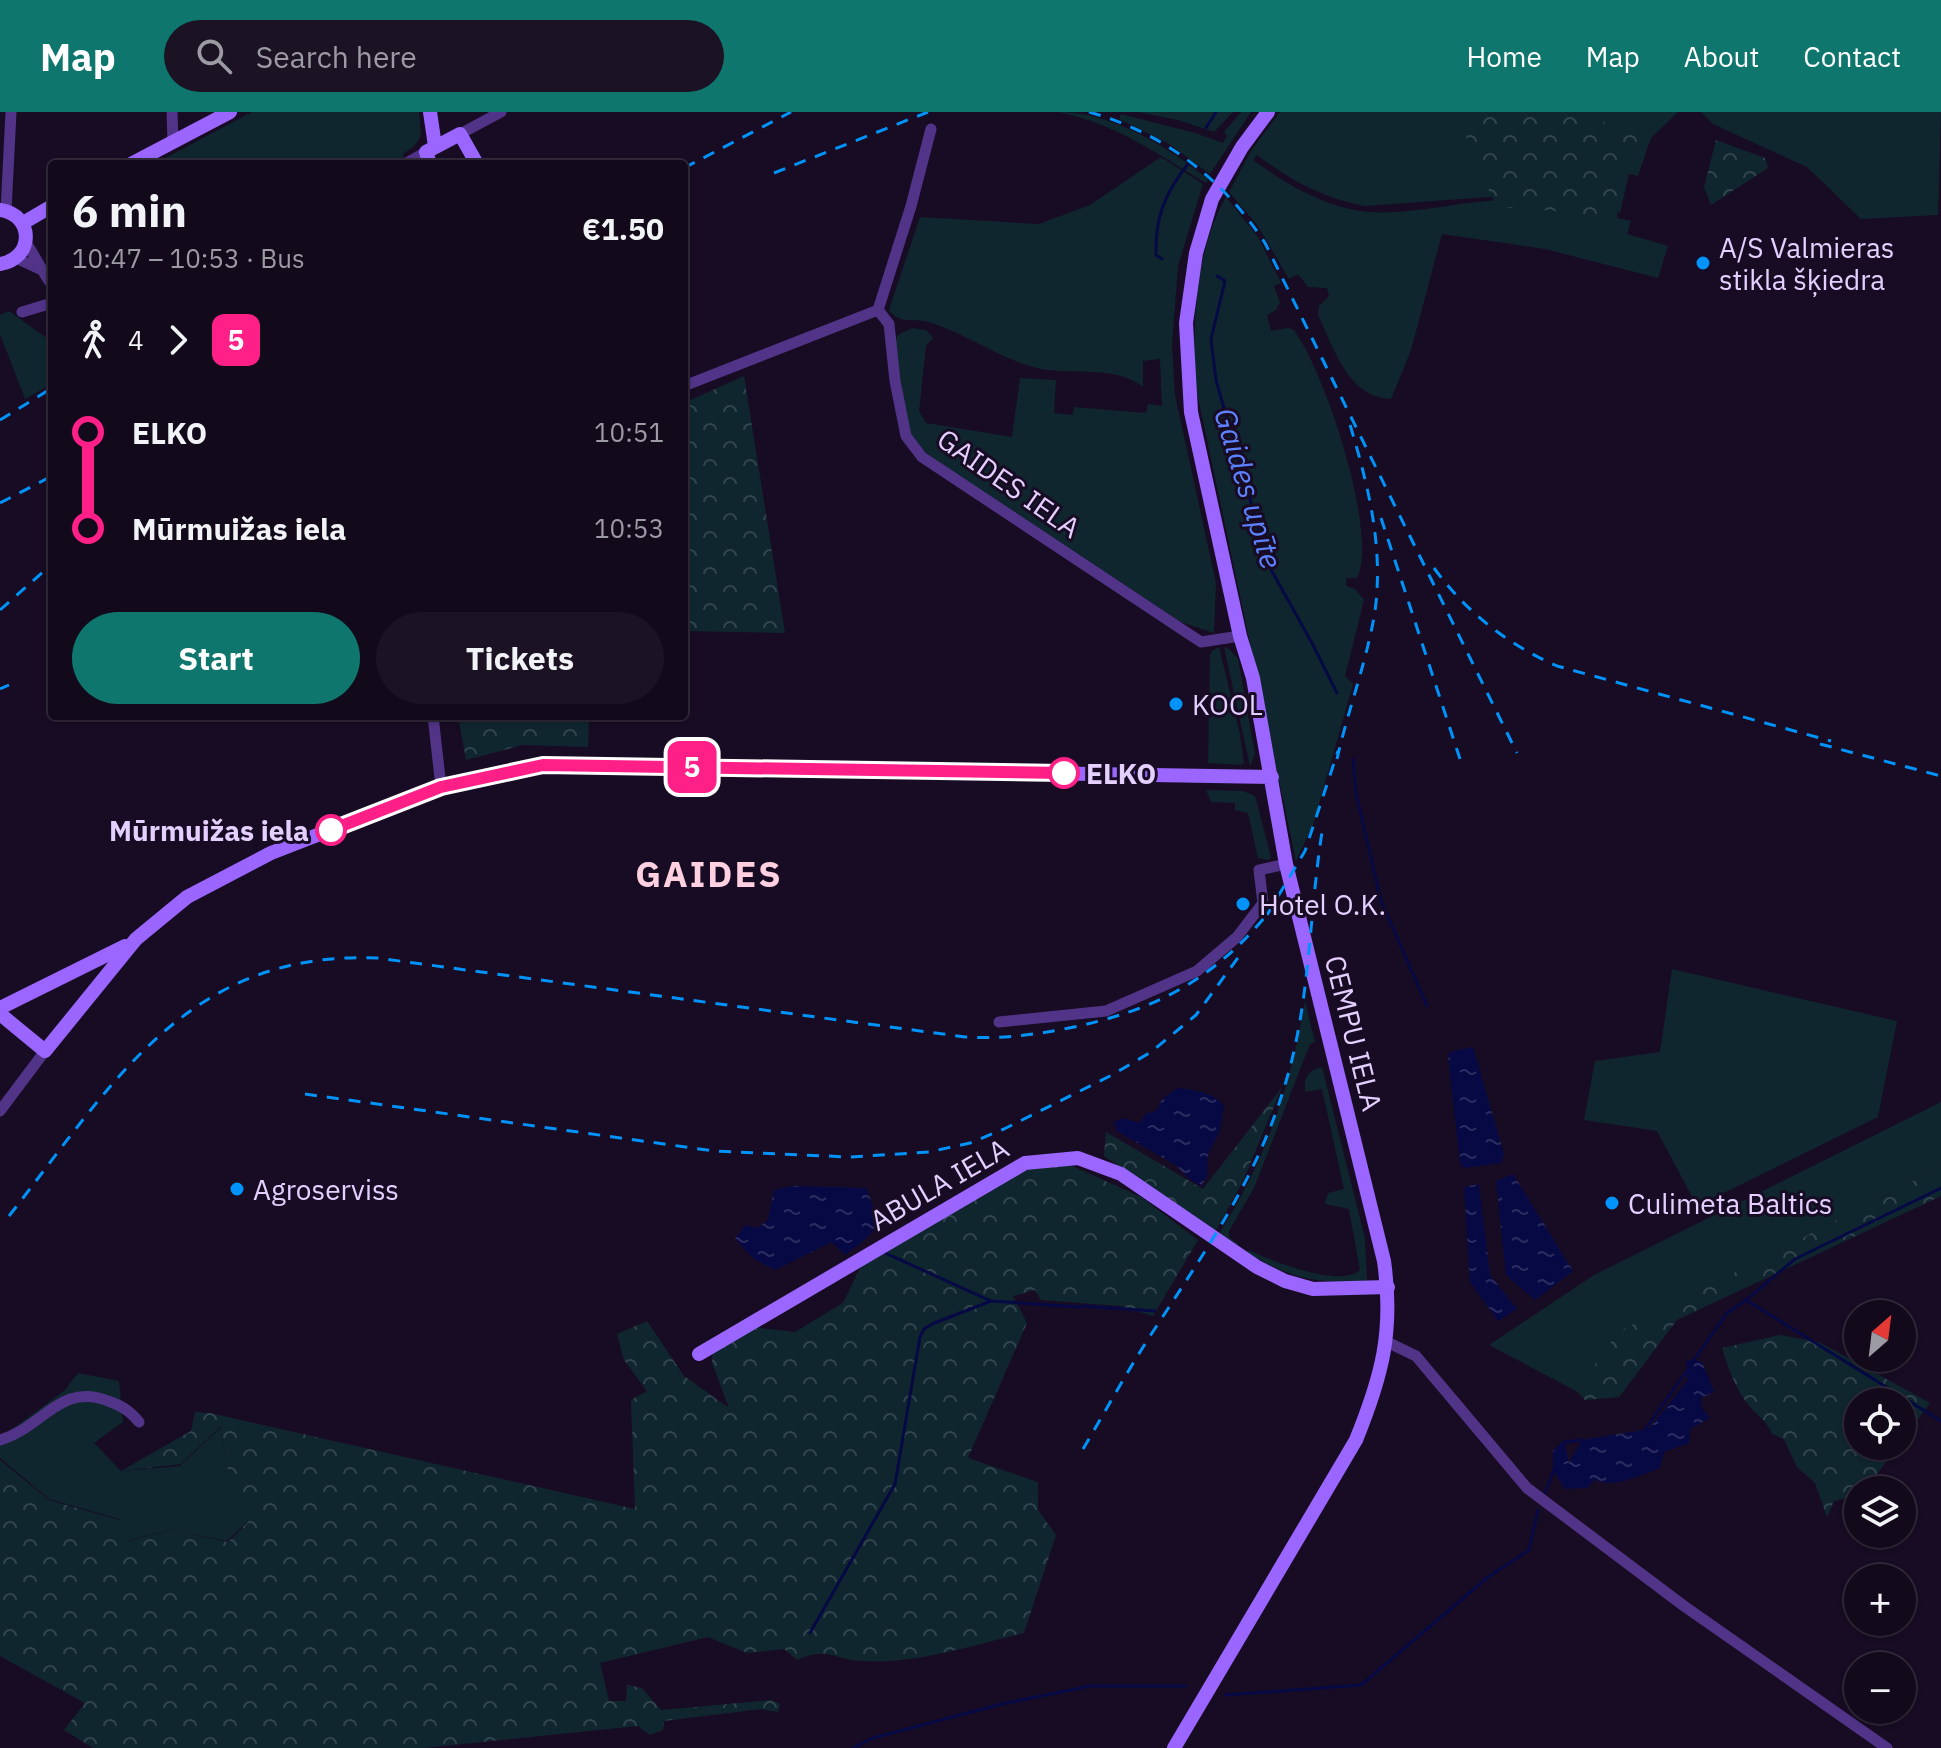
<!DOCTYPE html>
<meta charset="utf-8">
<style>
body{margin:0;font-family:"IBM Plex Sans",sans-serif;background:#1b1224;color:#f1f3f6;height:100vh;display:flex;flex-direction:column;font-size:30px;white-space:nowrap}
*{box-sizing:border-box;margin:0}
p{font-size:26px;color:#9c9aa3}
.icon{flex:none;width:44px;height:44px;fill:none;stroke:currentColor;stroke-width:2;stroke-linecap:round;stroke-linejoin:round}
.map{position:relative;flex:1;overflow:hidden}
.details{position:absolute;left:48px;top:48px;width:640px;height:560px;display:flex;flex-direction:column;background:#12091b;border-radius:8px;box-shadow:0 2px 6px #0004,0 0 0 2px #312a3a}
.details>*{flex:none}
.badge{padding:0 16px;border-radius:12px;font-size:28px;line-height:52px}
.needle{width:52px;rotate:28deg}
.buttons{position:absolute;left:1844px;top:1188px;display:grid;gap:16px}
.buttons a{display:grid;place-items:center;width:72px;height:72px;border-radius:50%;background:#12091b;box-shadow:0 2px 6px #0004,0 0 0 2px #312a3a;font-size:40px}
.map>.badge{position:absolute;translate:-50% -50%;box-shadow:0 0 0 4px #fff}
.legs{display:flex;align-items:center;gap:12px;height:88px;padding:0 24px;font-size:26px}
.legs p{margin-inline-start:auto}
.summary{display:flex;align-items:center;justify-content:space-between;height:136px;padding:0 24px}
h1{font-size:44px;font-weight:800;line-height:60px}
.primary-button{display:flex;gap:16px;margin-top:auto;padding:16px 24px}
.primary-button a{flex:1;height:92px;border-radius:48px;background:#0f766e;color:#fff;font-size:32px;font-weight:800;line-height:92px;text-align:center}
.primary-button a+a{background:#1b1224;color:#f1f3f6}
ul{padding:0 24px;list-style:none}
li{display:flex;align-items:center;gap:28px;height:96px;font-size:30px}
li i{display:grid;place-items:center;width:12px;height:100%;margin:0 10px;background:currentColor}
li i::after{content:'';width:20px;height:20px;margin:-10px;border:6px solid;border-radius:50%;background:#12091b}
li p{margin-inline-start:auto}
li:first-child i{background:linear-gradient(#0000 50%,currentColor 0)}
li:last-child i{background:linear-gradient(currentColor 50%,#0000 0)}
header{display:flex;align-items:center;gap:48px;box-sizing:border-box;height:112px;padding:0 40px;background:#0f766e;color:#fff}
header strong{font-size:38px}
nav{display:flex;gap:44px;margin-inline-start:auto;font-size:28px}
.search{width:560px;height:72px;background:#1b1224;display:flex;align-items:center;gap:20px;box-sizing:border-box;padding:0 28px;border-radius:44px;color:#9c9aa3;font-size:30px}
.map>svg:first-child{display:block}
.grass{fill:#0f262f}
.forest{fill:url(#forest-crowns)}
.water{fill:url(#water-ripples)}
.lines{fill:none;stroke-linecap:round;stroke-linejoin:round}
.stream{stroke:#060944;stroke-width:3}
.street{stroke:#513487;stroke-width:11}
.secondary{stroke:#9a66ff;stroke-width:14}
.rail{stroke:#0093fa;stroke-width:3;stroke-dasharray:12 10;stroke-linecap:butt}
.line-1-casing{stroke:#fff;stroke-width:18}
.line-1{stroke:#fe1f87;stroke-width:12}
.poi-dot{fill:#0093fa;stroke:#180c24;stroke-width:3}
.stop-1-dot{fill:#fff;stroke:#fe1f87;stroke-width:4}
.labels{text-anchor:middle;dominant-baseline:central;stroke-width:6;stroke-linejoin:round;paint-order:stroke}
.poi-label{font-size:28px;fill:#e4cfff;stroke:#180c24;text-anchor:start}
.street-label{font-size:28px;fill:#e4cfff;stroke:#180c24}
.stop-label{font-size:28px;font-weight:bold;fill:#e4cfff;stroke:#180c24;text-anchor:start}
.water-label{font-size:30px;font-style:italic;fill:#5d82ff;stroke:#180c24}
.district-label{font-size:36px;font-weight:bold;letter-spacing:2px;fill:#ffd1e0;stroke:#180c24}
</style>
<header>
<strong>Map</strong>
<div class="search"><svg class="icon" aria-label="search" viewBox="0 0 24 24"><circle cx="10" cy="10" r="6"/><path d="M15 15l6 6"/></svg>Search here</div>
<nav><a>Home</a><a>Map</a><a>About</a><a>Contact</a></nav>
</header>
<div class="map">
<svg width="1941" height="1636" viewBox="0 0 1941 1636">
<defs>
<pattern id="forest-crowns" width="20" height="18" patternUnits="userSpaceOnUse" patternTransform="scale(2)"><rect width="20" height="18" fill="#0f262f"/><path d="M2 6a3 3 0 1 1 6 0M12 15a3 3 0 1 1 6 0" fill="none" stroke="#32444e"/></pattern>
<pattern id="water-ripples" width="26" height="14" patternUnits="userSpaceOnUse" patternTransform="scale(2)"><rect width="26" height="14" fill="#060944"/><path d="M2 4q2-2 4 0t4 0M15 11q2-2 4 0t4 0" fill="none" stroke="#2a2c60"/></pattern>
</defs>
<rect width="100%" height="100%" fill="#180c24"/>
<path class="grass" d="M252 0H419C421 24 425 28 403 42L404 46 392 52H154Z
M1058 0C1113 0 1166 34 1208 67L1206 71C1155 41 1119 13 1058 0Z
M1139 0H1233L1214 20 1178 8Z
M1241 0H1251L1210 62 1169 32 1119 7 1121 2 1195 21 1223 31 1227 24 1224 20Z
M1280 0H1678L1651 26 1638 64 1629 62 1620 101 1529 82 1365 94C1325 87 1290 68 1257 43L1253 48C1287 73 1327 96 1369 100 1414 103 1460 89 1504 88 1548 87 1589 99 1631 109L1627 122 1668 134 1658 166 1545 137 1442 122 1411 238 1391 287C1347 284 1335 238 1318 203L1319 194 1329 184 1327 176 1308 175 1298 162 1289 167 1258 114 1229 80 1251 39Z
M1701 0H1941L1938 103 1861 107 1807 55 1713 12Z
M1161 45 1203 72 1178 154 1172 233 1175 283 1216 471 1214 521 1181 510 928 343 911 322 904 297 895 230 898 223 912 216 926 218 933 226 926 234 919 299 926 311 1012 325 1020 266 1056 268 1054 301 1073 303 1074 295 1146 301 1148 292 1162 294 1160 247 1143 249V275C1116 253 1074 263 1042 257 1001 249 967 221 928 210 914 206 898 212 889 198L920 105 1039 112 1090 93Z
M1226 85 1258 125 1281 171 1274 174 1280 191 1276 198 1267 203 1271 219 1287 216 1293 217C1324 256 1379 422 1357 466H1346V474L1355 477 1364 488 1345 564 1353 572 1313 713 1296 749 1194 266C1194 205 1195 140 1226 85Z
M9 199 52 230V272L25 287 0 222V203Z
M1219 535 1240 622 1244 651 1240 653 1208 651 1210 544 1212 539Z
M1224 535 1229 537 1238 547 1255 642 1250 654Z
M1206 678 1243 679 1255 684 1271 745 1268 748 1258 746 1248 701 1235 698V691L1211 690Z
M1672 857 1897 909 1878 1005 1697 1094 1657 1019 1584 1008 1595 949 1660 940Z
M1305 889 1315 930 1310 932 1254 1076 1229 1119V1125L1238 1132 1237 1134 1218 1123C1265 1051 1291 974 1305 889Z
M1322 955 1365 1126 1367 1169C1314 1171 1293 1168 1246 1140L1248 1138C1271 1148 1338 1177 1360 1158L1349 1097 1325 1092 1328 1081 1344 1077 1322 977 1305 980C1304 967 1307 958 1322 955Z
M1941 990V1055L1619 1220 1576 1279 1489 1233 1594 1163Z
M78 1261 119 1269 123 1310 94 1331 121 1359 180 1354 221 1315 231 1379 248 1409 227 1429 169 1418 126 1429 119 1407 49 1387 0 1346V1326L64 1279Z"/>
<path class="forest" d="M1457 0H1600L1605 12 1646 22 1619 55 1617 109 1555 99 1497 95 1474 48Z
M1716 28 1765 46 1768 56 1711 93 1704 75Z
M744 264 785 521 684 519V291Z
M458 604H589L588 635 523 633 466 648Z
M1282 975 1243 1069 1215 1120 1104 1044 1106 1020 1203 1077Z
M1059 1048 1141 1085 1198 1128 1153 1204 1120 1194 1041 1188 1035 1178 1013 1184 1027 1211 968 1346 1038 1370V1398L1056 1423 1024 1521C973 1533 917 1552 863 1549 832 1548 830 1534 797 1548L784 1537 747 1541 708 1525 600 1551 609 1589H626L627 1573 642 1576 661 1598 771 1588 780 1592 778 1600 761 1597 664 1609 663 1618 650 1623 638 1614 424 1636H93L64 1618 85 1591 0 1544V1348L49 1388 119 1408 128 1429 170 1418 228 1430 248 1410 231 1380 221 1314 181 1352 121 1359 191 1319 195 1300 210 1301 635 1397 631 1288 647 1279 624 1248 617 1222 647 1209 684 1264 729 1296 712 1251 713 1226 749 1206 760 1216 795 1220 843 1191 862 1152 1024 1055Z
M1941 1055V1084L1677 1208 1619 1285 1585 1288 1576 1279 1618 1220Z
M1780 1223 1819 1230 1930 1291 1902 1328V1290H1858V1334H1898L1865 1378H1858V1384L1834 1389 1827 1405 1815 1371 1797 1355 1784 1327 1772 1322C1767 1310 1762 1307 1753 1298 1738 1283 1728 1256 1722 1236Z"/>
<path class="water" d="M1473 935 1504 1042 1501 1051 1464 1056 1460 1051 1448 943 1450 940Z
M1178 976C1194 978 1213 980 1224 994L1219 1021 1208 1042 1207 1065 1201 1074 1189 1067 1177 1054 1117 1019 1114 1010 1123 1006 1140 1011 1145 1002 1156 999 1163 986Z
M1513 1062 1573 1159 1535 1188 1506 1163 1496 1069Z
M1479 1072 1490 1163 1517 1197 1498 1209 1470 1170 1464 1075Z
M793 1074 866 1076C882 1115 879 1119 845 1143L832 1130 775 1158 754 1147 735 1127 745 1113 757 1116 768 1108 774 1078Z
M1694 1248 1702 1250 1714 1280 1701 1286V1295L1710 1306 1690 1317 1689 1331 1664 1340 1660 1356C1638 1364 1617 1376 1595 1368L1587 1376 1565 1377 1553 1358V1339L1564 1328 1569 1351 1582 1328 1649 1317 1687 1269 1686 1249Z"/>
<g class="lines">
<path class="stream" d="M1206 16 1216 0
M1162 147 1156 143C1155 105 1165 81 1188 52
M1217 164 1225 169 1211 227 1216 268 1269 454 1312 531 1337 581
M1353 647 1356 681 1381 789 1427 894
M1746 1188 1795 1147 1941 1076
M991 1189 1081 1195
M1083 1194 1155 1199
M1692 1251 1727 1201 1746 1188 1941 1309
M1644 1319 1688 1257
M1564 1333 1565 1330 1582 1328
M1545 1381 1554 1358
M810 1521 895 1372 920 1225 924 1217 932 1212 991 1189 885 1141
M1225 1583 1361 1573 1488 1465 1529 1438 1538 1398
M853 1636 873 1626 1002 1592 1090 1574H1186"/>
<path class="street" d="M172 0 173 30
M460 22 501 0
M405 52 426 40
M6 99 11 0
M26 131C36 145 42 160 52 173
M16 146 42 158
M878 198 889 212 895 269 906 324 922 345 1201 530 1240 524
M878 198 911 94 931 17
M22 200 52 191
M684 274 878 198
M433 604 441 675
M999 910 1106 899 1197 859 1237 825 1263 791 1259 758 1286 752
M0 999 45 939
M1387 1230 1416 1244 1527 1376 1684 1494 1887 1636
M0 1328C42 1316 60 1270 108 1289 122 1294 129 1298 139 1310"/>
<path class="secondary" d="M430 0 435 34
M131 52 230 0
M430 52 426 40 460 22 477 52
M0 98C35 103 34 147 0 152
M23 111 52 94
M0 896 125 834
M0 902 45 939 136 827 187 785 271 741 441 675 543 653 1272 665
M699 1242 1025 1051 1078 1046 1121 1062 1257 1155 1285 1169 1313 1177 1388 1175
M1174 1636 1356 1328C1382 1264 1394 1219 1384 1149L1286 752 1253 566 1240 524 1191 300 1186 211 1196 141 1212 87 1242 35 1268 0"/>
<path class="rail" d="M1089 0C1164 21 1223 67 1265 131L1517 641
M684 56 791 0
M774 61 928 0
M0 308 52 276
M0 391 52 364
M1381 406 1460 647
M1434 456C1466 500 1507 532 1557 554L1831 629
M0 498 52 452
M0 577 9 573
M1820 632 1941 664
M1337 647C1348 598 1367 549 1375 499 1384 432 1367 369 1348 306
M1267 803 1305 739 1338 639
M305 982 714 1039 849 1045 929 1040 970 1031 1004 1017 1112 963 1151 940 1196 903 1240 843
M9 1104C112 973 187 838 377 846L965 925C1001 927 1034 923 1069 916 1158 898 1217 866 1274 794
M1083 1337C1108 1295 1131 1252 1158 1212 1211 1130 1260 1061 1287 966 1311 884 1309 798 1323 714"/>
</g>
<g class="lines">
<g class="line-1-casing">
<path id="line-1" d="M331 718 441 675 543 653 1064 661"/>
</g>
<use href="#line-1" class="line-1"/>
</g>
<g class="poi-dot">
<circle cx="1703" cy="151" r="8"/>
<circle cx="1176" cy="592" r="8"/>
<circle cx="1243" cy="792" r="8"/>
<circle cx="237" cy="1077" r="8"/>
<circle cx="1612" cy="1091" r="8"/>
</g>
<g class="stop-1-dot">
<circle cx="1064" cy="661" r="14"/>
<circle cx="331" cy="718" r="14"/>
</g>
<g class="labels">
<g class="poi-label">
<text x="1719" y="135">A/S Valmieras<tspan x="1719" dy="32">stikla šķiedra</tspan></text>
<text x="1192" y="592">KOOL</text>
<text x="1259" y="792">Hotel O.K.</text>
<text x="253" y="1077">Agroserviss</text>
<text x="1628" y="1091">Culimeta Baltics</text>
</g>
<g class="street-label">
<text transform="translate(1009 371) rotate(35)">GAIDES IELA</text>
<text transform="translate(1354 921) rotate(76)">CEMPU IELA</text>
<text transform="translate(939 1072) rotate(-30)">ABULA IELA</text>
</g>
<g class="stop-label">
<text x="1086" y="661">ELKO</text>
<text x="309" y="718" text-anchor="end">Mūrmuižas iela</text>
</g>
<g class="water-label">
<text transform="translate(1249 376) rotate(73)">Gaides upīte</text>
</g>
<g class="district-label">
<text x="709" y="761">GAIDES</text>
</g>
</g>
</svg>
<div class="buttons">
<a><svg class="needle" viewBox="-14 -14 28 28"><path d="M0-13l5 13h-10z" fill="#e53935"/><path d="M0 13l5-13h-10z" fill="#9c9aa3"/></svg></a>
<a><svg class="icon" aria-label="locate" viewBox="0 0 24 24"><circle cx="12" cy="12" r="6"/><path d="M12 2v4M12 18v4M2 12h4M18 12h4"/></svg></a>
<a><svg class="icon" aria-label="layers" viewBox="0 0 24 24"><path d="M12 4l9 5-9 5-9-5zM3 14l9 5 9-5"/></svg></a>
<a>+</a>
<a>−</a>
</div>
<b class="badge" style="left:692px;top:655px;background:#fe1f87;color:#fff">5</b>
<section class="details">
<div class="summary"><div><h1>6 min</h1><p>10:47 – 10:53 · Bus</p></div><b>€1.50</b></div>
<div class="legs"><svg class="icon" aria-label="walk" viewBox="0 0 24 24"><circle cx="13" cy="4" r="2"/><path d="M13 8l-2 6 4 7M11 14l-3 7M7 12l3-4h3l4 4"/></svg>4<svg class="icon" aria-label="forward" viewBox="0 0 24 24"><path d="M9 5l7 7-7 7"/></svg><b class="badge" style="background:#fe1f87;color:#fff">5</b></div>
<ul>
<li><i style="color:#fe1f87"></i><b>ELKO</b><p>10:51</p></li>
<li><i style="color:#fe1f87"></i><b>Mūrmuižas iela</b><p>10:53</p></li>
</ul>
<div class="primary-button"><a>Start</a><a>Tickets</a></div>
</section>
</div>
